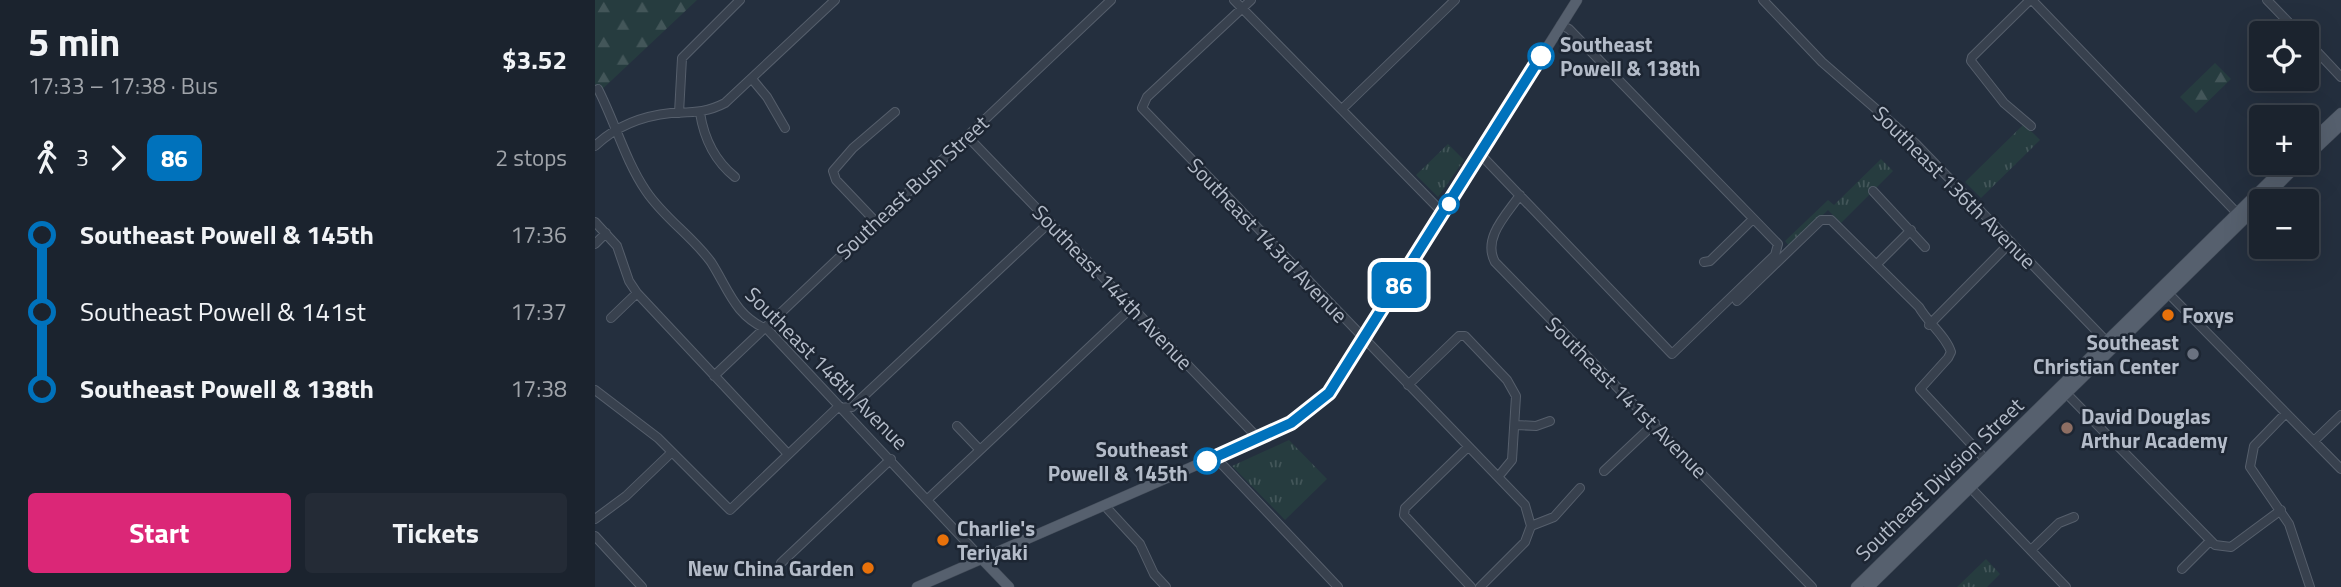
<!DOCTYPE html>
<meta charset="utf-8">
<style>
body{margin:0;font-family:"Titillium Web",sans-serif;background:#242b36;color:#f1f3f6;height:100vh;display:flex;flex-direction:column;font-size:26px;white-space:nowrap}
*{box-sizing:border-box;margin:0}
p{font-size:23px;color:#a0a4aa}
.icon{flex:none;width:38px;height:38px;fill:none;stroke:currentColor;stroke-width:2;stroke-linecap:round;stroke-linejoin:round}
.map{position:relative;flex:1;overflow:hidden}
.details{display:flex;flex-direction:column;background:#1b232e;width:595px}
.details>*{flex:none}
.badge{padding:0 14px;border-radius:10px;font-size:24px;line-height:46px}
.fabs{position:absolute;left:1654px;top:21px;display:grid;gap:14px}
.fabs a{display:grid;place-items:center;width:70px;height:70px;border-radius:7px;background:#1b232e;box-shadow:0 7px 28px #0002,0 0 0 2px #39404a;font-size:35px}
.map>.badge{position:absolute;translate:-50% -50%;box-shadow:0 0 0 4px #fff}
.legs{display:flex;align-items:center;gap:10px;height:77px;padding:0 28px;font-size:23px}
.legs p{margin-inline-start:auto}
.head{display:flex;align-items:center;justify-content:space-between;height:119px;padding:0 28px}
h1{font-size:38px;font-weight:700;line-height:52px}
.cta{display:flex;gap:14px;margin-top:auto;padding:14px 28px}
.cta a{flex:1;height:80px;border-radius:7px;background:#db2777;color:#fff;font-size:28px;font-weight:700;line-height:80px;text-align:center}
.cta a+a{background:#242b36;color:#f1f3f6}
ul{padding:0 28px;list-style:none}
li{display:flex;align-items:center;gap:24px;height:77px;font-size:26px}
li i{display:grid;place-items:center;width:10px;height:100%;margin:0 9px;background:currentColor}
li i::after{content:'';width:18px;height:18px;margin:-9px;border:5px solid;border-radius:50%;background:#1b232e}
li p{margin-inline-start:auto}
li:first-child i{background:linear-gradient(#0000 50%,currentColor 0)}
li:last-child i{background:linear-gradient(currentColor 50%,#0000 0)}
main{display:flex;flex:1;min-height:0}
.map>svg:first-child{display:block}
.grass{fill:url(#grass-tufts)}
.forest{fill:url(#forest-firs)}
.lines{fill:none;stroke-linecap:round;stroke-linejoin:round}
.minor-casing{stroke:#565f6c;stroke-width:10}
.major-casing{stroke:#414a57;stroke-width:11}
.minor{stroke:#38414e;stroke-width:8}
.major{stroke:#56606e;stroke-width:10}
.line-1-casing{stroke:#fff;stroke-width:16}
.line-1{stroke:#0072bc;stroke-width:10}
.stop-1-dot{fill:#fff;stroke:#0072bc;stroke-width:3.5}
.food-dot{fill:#e8710a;stroke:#1d2633;stroke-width:2.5}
.worship-dot{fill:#6b7280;stroke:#1d2633;stroke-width:2.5}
.education-dot{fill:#8d6e63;stroke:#1d2633;stroke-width:2.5}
.labels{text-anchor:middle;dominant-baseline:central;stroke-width:5;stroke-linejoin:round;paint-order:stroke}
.stop-label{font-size:21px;font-weight:bold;fill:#b4bcc9;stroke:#1d2633;text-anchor:start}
.street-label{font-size:21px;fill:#b4bcc9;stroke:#1d2633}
.poi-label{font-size:21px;font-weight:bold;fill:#b4bcc9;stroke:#1d2633;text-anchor:start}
</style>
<main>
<section class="details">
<div class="head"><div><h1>5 min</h1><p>17:33 – 17:38 · Bus</p></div><b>$3.52</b></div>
<div class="legs"><svg class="icon" aria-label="walk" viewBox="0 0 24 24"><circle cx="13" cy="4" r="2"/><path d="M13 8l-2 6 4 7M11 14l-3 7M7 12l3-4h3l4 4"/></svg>3<svg class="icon" aria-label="forward" viewBox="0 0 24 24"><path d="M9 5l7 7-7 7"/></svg><b class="badge" style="background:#0072bc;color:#fff">86</b><p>2 stops</p></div>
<ul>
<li><i style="color:#0072bc"></i><b>Southeast Powell &amp; 145th</b><p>17:36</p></li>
<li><i style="color:#0072bc"></i><span>Southeast Powell &amp; 141st</span><p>17:37</p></li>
<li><i style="color:#0072bc"></i><b>Southeast Powell &amp; 138th</b><p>17:38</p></li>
</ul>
<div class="cta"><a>Start</a><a>Tickets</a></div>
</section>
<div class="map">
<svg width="1746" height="587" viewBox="0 0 1746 587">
<defs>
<pattern id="grass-tufts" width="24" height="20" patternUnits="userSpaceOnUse" patternTransform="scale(1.75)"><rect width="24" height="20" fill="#263c3f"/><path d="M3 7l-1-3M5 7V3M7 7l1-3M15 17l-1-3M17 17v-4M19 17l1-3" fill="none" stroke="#435659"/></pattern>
<pattern id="forest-firs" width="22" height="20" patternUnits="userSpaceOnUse" patternTransform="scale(1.75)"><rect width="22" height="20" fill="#263c3f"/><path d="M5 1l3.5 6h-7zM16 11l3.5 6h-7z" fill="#435659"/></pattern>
</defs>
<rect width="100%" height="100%" fill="#242f3e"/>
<path class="grass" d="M1429 124 1445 140 1386 198 1370 182Z
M853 144 869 160 843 197 821 175Z
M1286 159 1298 171 1246 223 1233 210 1195 247 1190 241 1233 200 1239 205Z
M694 440 732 479 690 520 637 466Z
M1391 559 1405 574 1392 587H1362Z"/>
<path class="forest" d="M0 0H102L0 96Z
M1620 63 1636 79 1601 113 1585 97Z"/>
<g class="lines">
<g class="minor-casing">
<path id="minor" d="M639 0 848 213
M656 0 552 97 547 108 930 505 936 526
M1168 0 1227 62 1320 143 1514 344
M1435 0 1377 57 1376 61 1409 103 1436 126
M1437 0 1642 213
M1672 0 1704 33
M1712 41 1746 77
M157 79 172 97 190 128
M3 89C20 122 30 160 51 191 69 218 97 236 116 262 134 290 139 315 173 330L387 559
M747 109 860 0
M84 113 87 58 145 0
M105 113C109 138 120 161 140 177
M372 136 663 438
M0 146C21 126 47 116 76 113 96 112 111 113 130 103L240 0
M885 154 1077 354 1180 255 1183 244 974 29 966 25
M1278 191 1330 247
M925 195C912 214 887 238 900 262L1217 587
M0 222 22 246 34 281 42 293 193 454
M281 222 241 180 238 171 258 148 300 112
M0 244 11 233
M1109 262 1115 261 1158 219
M1282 264 1316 230
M1573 293 1746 469
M1142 301 1226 220H1236L1324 307C1333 323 1351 336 1356 352L1353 358 1325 389 1391 460
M16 318 42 293
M1334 325 1416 242
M119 376 516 0
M813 385 864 336H870L912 380 921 396 917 460 903 477
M0 390 63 438 135 510 242 408 257 407 455 222
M1472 394 1620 545 1636 547 1686 510
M1691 413 1659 446 1655 467 1694 524 1715 587
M922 425 941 426 955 421
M362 426 385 450
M1719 441 1746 415
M873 447 810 508 809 515 876 587
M620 457 743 587
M1009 471 1060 423
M1371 483 1471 587
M333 499 537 307
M510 506 545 544 559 574 571 587
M0 519 31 496 77 452
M0 536 47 587
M1436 550 1464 523 1479 517
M186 563 296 459
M1587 569 1615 541
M885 587 930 542 936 526 959 517 985 488"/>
</g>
<g class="major-casing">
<path id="major" d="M1712 145 1746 113
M1712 157 1746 125
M1667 201 1705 163
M387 559 414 587
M322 587 684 429 716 410 745 377 982 0
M1261 587 1693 163
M1274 587 1666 203"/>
</g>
<use href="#minor" class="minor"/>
<use href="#major" class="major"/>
</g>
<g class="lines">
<g class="line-1-casing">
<path id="line-1" d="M612 461 696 423 734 393 946 56"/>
</g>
<use href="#line-1" class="line-1"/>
</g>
<g class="stop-1-dot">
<circle cx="946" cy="56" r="12"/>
<circle cx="854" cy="204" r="9"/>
<circle cx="612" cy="461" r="12"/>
</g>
<g class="food-dot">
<circle cx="1573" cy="315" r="7"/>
<circle cx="348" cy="540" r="7"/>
<circle cx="273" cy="568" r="7"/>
</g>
<circle class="worship-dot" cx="1598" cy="354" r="7"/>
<circle class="education-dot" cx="1472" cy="428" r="7"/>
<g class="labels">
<g class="stop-label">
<text x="965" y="44">Southeast<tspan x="965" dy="24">Powell &amp; 138th</tspan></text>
<text x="593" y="449" text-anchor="end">Southeast<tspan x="593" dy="24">Powell &amp; 145th</tspan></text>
</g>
<g class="street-label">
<text transform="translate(317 187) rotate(-43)">Southeast Bush Street</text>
<text transform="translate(1360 187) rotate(45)">Southeast 136th Avenue</text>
<text transform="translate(673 240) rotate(46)">Southeast 143rd Avenue</text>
<text transform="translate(518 287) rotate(46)">Southeast 144th Avenue</text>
<text transform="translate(232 368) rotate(45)">Southeast 148th Avenue</text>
<text transform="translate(1032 397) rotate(45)">Southeast 141st Avenue</text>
<text transform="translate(1344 479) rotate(-44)">Southeast Division Street</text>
</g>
<g class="poi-label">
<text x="1587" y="315">Foxys</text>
<text x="1584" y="342" text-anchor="end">Southeast<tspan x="1584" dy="24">Christian Center</tspan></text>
<text x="1486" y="416">David Douglas<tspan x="1486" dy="24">Arthur Academy</tspan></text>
<text x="362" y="528">Charlie's<tspan x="362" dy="24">Teriyaki</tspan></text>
<text x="259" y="568" text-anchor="end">New China Garden</text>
</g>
</g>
</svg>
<div class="fabs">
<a><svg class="icon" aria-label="locate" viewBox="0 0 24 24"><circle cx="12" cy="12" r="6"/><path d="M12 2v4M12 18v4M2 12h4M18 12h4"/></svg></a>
<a>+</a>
<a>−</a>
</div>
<b class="badge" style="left:804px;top:285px;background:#0072bc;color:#fff">86</b>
</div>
</main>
